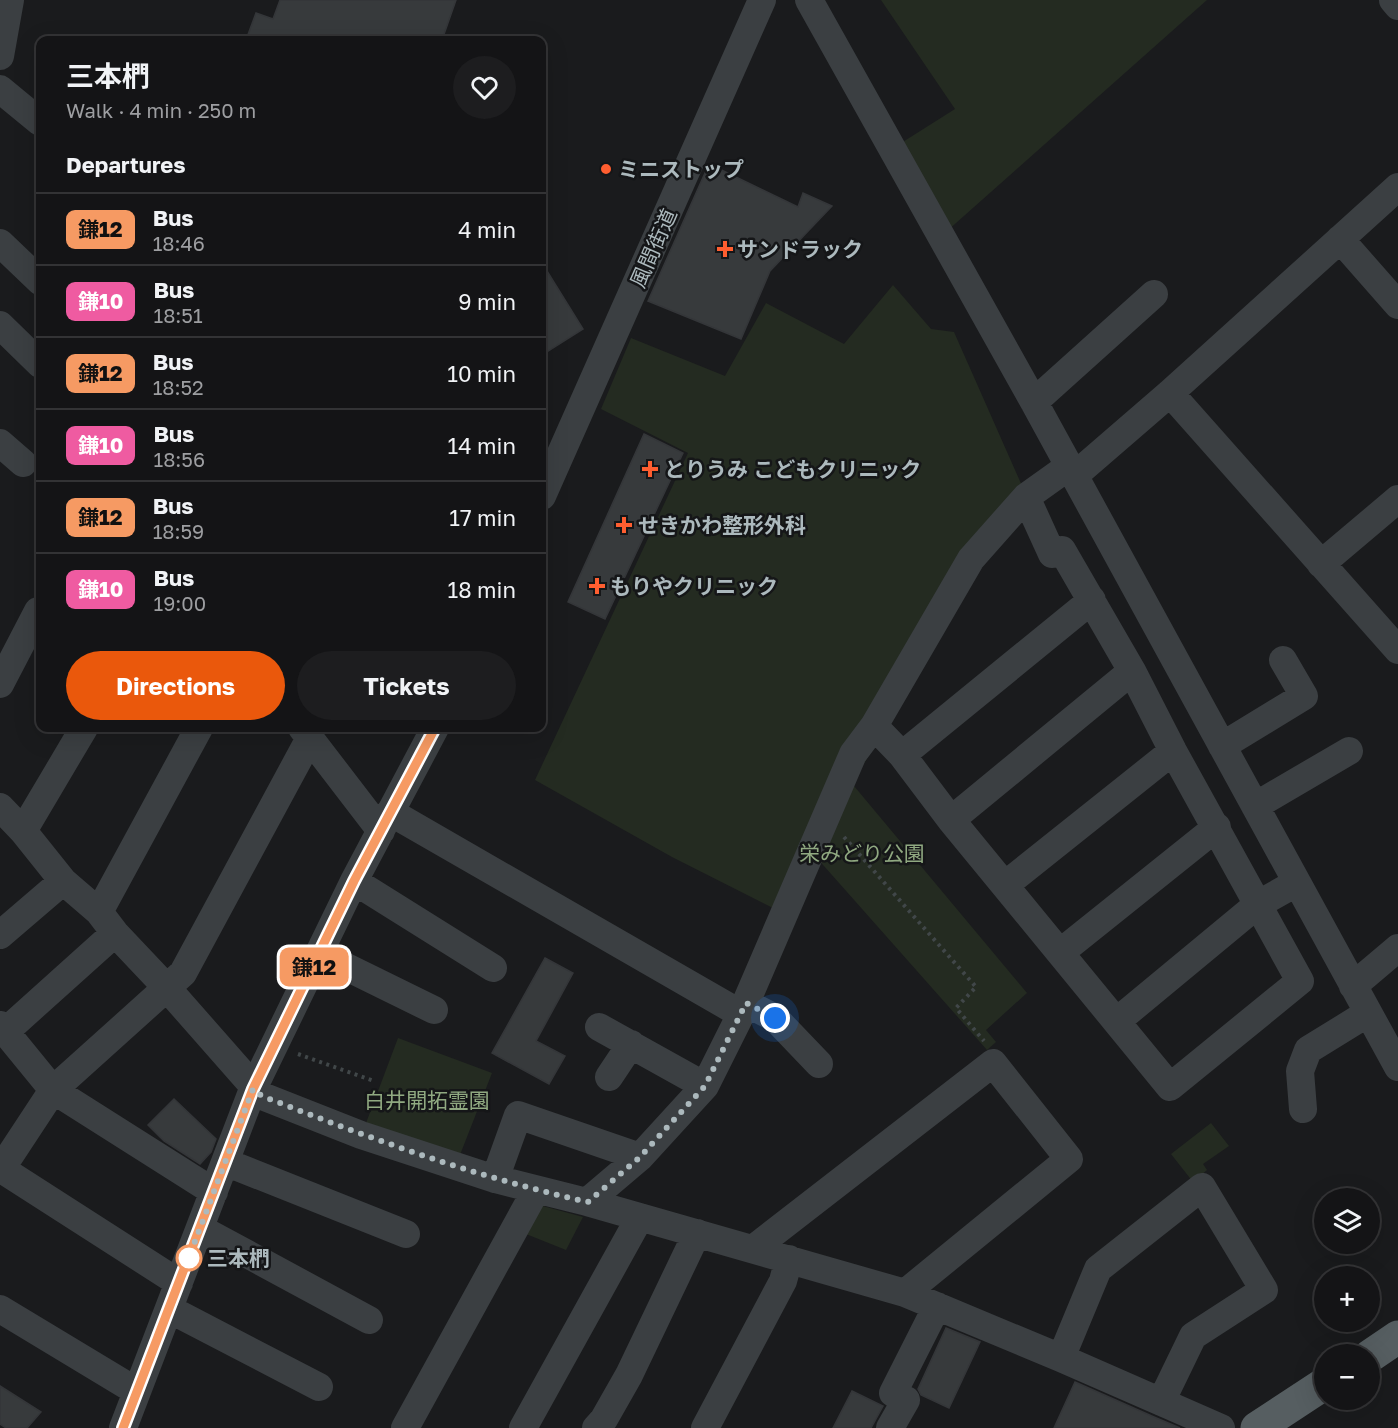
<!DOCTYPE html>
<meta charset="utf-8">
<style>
body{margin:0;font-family:"Golos Text","Noto Sans JP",sans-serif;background:#1d1d1f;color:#f1f3f6;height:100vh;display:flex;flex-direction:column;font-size:22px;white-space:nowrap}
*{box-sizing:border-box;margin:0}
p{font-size:20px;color:#9d9ea1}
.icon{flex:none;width:33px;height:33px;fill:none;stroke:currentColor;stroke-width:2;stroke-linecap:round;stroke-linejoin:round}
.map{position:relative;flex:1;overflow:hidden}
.sheet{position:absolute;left:36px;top:36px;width:510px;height:696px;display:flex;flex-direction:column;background:#141416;border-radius:12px;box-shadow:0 6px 24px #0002,0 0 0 2px #333335}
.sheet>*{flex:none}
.badge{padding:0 12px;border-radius:9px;font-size:21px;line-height:39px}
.buttons{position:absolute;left:1314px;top:1188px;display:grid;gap:12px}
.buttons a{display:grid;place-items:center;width:66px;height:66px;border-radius:50%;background:#141416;box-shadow:0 6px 24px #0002,0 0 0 2px #333335;font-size:30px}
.you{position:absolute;width:30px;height:30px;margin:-15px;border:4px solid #fff;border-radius:50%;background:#1a73e8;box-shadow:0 0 0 9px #1a73e833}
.map>.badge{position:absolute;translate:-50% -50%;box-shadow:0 0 0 3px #fff}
h2{padding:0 30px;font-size:22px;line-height:54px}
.round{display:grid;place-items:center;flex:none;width:63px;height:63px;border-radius:32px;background:#1d1d1f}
.headline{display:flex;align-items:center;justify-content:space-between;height:102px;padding:0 30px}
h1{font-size:28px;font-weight:700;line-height:45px}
.primary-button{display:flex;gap:12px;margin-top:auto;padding:12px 30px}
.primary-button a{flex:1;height:69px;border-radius:36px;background:#ea580c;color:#fff;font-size:24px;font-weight:700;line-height:69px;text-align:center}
.primary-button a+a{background:#1d1d1f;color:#f1f3f6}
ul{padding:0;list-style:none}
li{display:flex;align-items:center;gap:18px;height:72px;padding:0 30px;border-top:2px solid #333335}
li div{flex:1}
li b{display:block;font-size:22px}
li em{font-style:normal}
li .badge{min-width:66px;font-weight:700;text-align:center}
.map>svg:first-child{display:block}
.green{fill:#242b21}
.building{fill:#373a3c;stroke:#343639;stroke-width:1.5}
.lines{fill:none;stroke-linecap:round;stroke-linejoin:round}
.path{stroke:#414749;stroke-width:4;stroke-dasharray:3 4.5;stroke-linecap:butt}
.minor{stroke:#3b3f42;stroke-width:28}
.major{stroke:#565e61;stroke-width:33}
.line-casing{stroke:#fff;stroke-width:14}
.line{stroke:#f69a63;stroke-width:9}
.walk{stroke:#acb9bd;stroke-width:6;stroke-dasharray:0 10.8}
.poi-dot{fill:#ff5e30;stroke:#151618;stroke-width:2}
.stop-dot{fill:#fff;stroke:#f69a63;stroke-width:3}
.labels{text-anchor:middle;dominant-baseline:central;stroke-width:5;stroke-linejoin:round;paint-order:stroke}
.poi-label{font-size:21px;font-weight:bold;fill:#acb9bd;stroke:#151618;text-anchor:start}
.street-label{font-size:21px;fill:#acb9bd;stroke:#151618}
.park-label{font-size:21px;fill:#90a981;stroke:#151618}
.stop-label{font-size:21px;font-weight:bold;fill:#acb9bd;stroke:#151618;text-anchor:start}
</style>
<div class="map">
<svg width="1398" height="1428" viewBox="0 0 1398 1428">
<rect width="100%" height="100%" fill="#1a1b1d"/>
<path class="green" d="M881 0H1207L947 231 898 145 955 109Z
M893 285 931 329 954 332 1023 488 779 911 672 857 535 780 688 453 601 409 631 338 725 376 766 303 844 344Z
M849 780 1027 993 986 1030 996 1042 987 1050 816 857Z
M398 1038 492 1073 458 1160 363 1131Z
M1211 1123 1229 1146 1203 1164 1207 1170 1193 1182 1171 1154Z
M539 1205 583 1217 566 1250 526 1234Z"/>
<path class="building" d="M280 0H456L442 40H246L256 13 273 19Z
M709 164 798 207 803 193 832 206 770 271 741 339 648 301Z
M542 263 583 329 542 355Z
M644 434 683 453 605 619 568 602Z
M545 958 573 973 536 1041 565 1056 549 1084 492 1053Z
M174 1099 216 1139 211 1152 200 1164 164 1141 148 1125Z
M946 1328 980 1342 949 1408 921 1395 918 1389Z
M1075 1382 1154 1417 1180 1428H1054Z
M0 1386 41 1412 27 1428H6L0 1424Z
M852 1391 883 1406 871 1428H833Z"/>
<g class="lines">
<path class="path" d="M844 837 976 987 956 1008 984 1041
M298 1054 374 1081"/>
<path class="minor" d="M809 0 1034 402 1398 1067
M1393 0 1398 6
M0 56 10 0
M0 89 40 122
M1340 239 1398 305
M0 243 40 281
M0 325 40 364
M1170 393 1398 650
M1034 402 1154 294
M0 443 23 463
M1074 476 1170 393 1398 187
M542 496 762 0
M1321 564 1398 499
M0 684 38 611
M874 726 902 755 951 820 1170 1087 1300 981 1173 751 1132 671 1062 550 1052 554 1026 497
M302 728 381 831
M1222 746 1304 696 1283 660
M902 755 1092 600
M1255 806 1349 751
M0 807 23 831 63 881 99 912 115 933 167 988 262 1096 361 1135 495 1179 587 1202 905 1293 1061 1358 1221 1428
M390 812 741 1014
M951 820 1132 671
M23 831 84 728
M354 881 493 968
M1005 885 1173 751
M99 912 199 728
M0 935 63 881
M1061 952 1217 827
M320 954 434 1010
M1353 986 1398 948
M746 1003 775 1018 819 1064
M1117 1021 1257 905 1296 883
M0 1025 53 1090 214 1192
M599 1027 705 1086
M6 1031 115 933
M609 1077 631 1044
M1303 1109 1300 1071 1308 1050 1368 1013
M225 1162 406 1234
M0 1168 179 1283
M1 1169 53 1090 183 973 310 738
M495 1179 518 1115 640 1157
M587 1202 640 1157 705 1086 741 1014 853 754 874 726 971 559 1026 497 1068 467
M201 1229 369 1320
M753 1249 993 1063 1069 1159 905 1293
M0 1309 136 1391
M169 1309 319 1387
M1061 1358 1098 1269 1202 1187 1264 1290 1193 1336 1161 1402
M123 1428 253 1089 354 881 435 728
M405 1428 536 1190
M523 1428 640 1217
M596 1428 604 1419 629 1375 697 1233
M705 1428 783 1281 789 1259
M890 1428 906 1400 893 1393 937 1306"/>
<path class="major" d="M1370 1356 1398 1337
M1257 1428 1324 1384"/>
</g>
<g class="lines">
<g class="line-casing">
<path id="line" d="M123 1428 253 1089 354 881 435 728"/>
</g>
<use href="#line" class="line"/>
<path class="walk" d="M189 1258 186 1265 253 1089 262 1096C369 1138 475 1177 588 1202L640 1157 705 1086 746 1003 775 1018"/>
</g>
<g class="poi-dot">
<circle cx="606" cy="169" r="6"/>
<path d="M722 240h6v6h6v6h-6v6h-6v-6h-6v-6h6z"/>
<path d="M647 460h6v6h6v6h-6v6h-6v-6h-6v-6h6z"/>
<path d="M621 516h6v6h6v6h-6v6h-6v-6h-6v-6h6z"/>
<path d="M594 577h6v6h6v6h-6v6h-6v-6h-6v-6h6z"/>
</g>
<circle class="stop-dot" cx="189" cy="1258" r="12"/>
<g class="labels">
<g class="poi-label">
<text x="618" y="169">ミニストップ</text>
<text x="737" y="249">サンドラック</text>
<text x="664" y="469">とりうみ こどもクリニック</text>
<text x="638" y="525">せきかわ整形外科</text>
<text x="610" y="586">もりやクリニック</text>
</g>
<g class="street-label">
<text transform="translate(653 248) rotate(-66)">風間街道</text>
</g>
<g class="park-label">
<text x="862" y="853">栄みどり公園</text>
<text x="427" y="1100">白井開拓霊園</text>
</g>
<g class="stop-label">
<text x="207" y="1258">三本椚</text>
</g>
</g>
</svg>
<div class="buttons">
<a><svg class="icon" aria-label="layers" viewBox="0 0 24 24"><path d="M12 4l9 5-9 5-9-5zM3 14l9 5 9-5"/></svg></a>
<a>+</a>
<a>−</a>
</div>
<div class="you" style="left:775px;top:1018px"></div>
<b class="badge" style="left:314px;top:967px;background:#f69a63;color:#111">鎌12</b>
<section class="sheet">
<div class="headline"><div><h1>三本椚</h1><p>Walk · 4 min · 250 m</p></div><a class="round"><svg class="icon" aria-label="heart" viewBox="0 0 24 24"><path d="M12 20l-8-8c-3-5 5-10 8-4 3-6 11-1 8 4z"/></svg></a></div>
<h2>Departures</h2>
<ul>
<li><span class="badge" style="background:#f69a63;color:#111">鎌12</span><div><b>Bus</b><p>18:46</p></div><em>4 min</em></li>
<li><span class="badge" style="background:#ef5ba1;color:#fff">鎌10</span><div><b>Bus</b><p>18:51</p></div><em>9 min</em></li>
<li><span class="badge" style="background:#f69a63;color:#111">鎌12</span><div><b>Bus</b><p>18:52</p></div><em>10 min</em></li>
<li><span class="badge" style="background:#ef5ba1;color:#fff">鎌10</span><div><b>Bus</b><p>18:56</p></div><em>14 min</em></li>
<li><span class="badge" style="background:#f69a63;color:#111">鎌12</span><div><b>Bus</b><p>18:59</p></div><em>17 min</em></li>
<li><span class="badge" style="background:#ef5ba1;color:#fff">鎌10</span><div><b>Bus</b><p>19:00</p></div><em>18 min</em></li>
</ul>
<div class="primary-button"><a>Directions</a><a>Tickets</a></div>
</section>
</div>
